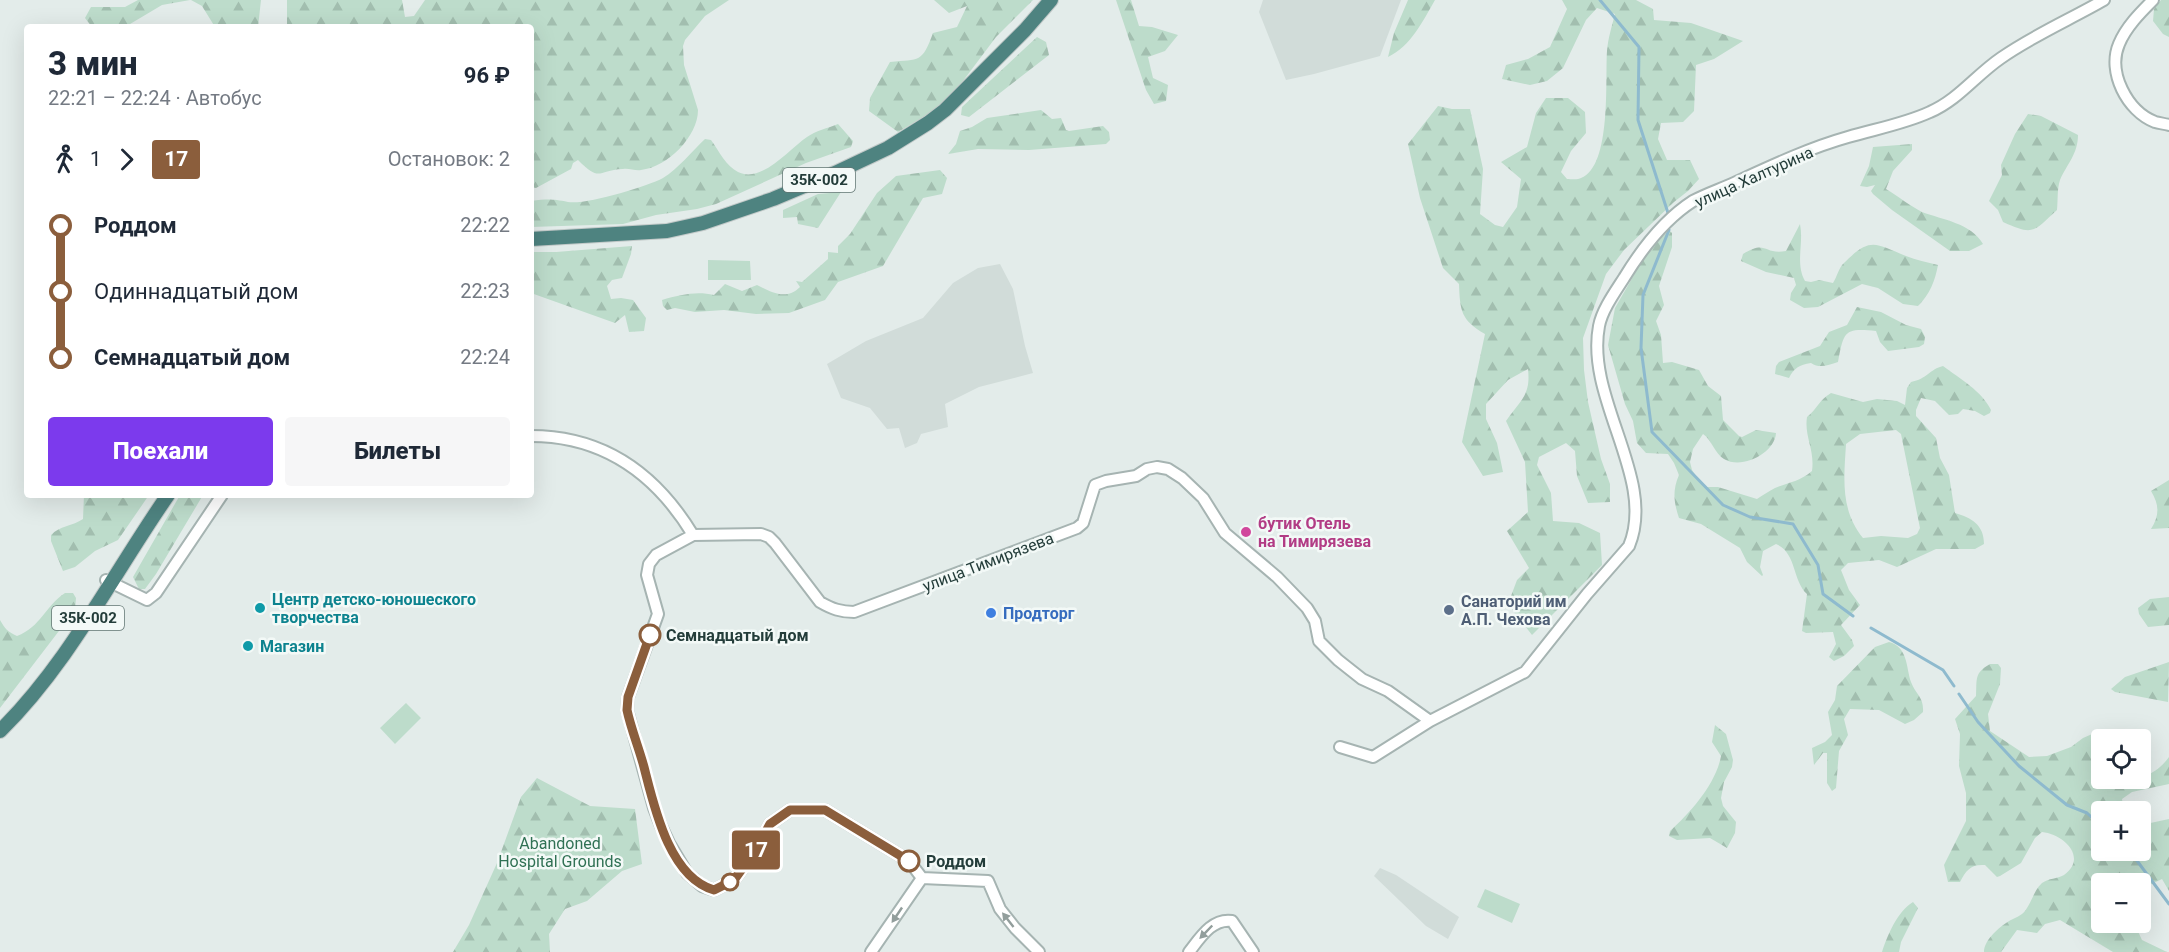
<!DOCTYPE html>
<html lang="ru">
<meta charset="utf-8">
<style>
body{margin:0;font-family:Roboto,sans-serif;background:#f6f6f7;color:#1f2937;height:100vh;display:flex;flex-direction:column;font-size:22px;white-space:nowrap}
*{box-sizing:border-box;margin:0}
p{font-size:20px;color:#747a83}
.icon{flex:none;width:33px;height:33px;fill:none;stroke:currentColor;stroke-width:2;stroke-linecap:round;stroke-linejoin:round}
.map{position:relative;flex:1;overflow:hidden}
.drawer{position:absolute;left:24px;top:24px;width:510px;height:474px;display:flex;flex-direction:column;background:#fff;border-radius:6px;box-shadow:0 6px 24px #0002}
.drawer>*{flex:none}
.badge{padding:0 12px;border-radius:4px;font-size:21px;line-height:39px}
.tools{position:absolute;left:2091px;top:729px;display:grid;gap:12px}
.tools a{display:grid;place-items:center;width:60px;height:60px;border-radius:6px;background:#fff;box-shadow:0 6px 24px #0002;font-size:30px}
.map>.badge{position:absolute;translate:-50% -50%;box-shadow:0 0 0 3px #fff}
.legs{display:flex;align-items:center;gap:9px;height:66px;padding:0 24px;font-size:20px}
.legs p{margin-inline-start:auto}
.headline{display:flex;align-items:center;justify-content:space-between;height:102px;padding:0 24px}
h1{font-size:33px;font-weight:800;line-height:45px}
.action{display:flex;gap:12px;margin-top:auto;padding:12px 24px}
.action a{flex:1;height:69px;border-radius:6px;background:#7c3aed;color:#fff;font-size:24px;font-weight:800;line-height:69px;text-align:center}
.action a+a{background:#f6f6f7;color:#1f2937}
ul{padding:0 24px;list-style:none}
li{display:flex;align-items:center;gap:21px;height:66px;font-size:22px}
li i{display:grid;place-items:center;width:9px;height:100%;margin:0 8px;background:currentColor}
li i::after{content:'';width:15px;height:15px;margin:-8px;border:4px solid;border-radius:50%;background:#fff}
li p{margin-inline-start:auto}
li:first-child i{background:linear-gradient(#0000 50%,currentColor 0)}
li:last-child i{background:linear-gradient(currentColor 50%,#0000 0)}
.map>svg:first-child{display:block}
.built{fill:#d1dcd9}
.forest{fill:url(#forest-firs);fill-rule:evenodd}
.pitch{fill:#bddccb}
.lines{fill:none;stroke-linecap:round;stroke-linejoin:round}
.stream{stroke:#8ebace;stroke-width:3}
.tertiary-casing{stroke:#a6b4b2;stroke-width:14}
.trunk-casing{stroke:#c2c9c8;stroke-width:16}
.tertiary{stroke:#fff;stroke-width:10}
.trunk{stroke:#4e8380;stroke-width:14}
.oneway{fill:#929e9c}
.line-1-casing{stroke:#fff;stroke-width:14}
.line-1{stroke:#8b5e3c;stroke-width:9}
.hotel-dot{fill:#d1479c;stroke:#f3f9f7;stroke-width:2}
.culture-dot{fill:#0f9aa8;stroke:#f3f9f7;stroke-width:2}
.service-dot{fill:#5c6f8a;stroke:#f3f9f7;stroke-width:2}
.shop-dot{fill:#3f7fe0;stroke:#f3f9f7;stroke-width:2}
.stop-1-dot{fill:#fff;stroke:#8b5e3c;stroke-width:3}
.labels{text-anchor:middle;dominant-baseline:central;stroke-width:5;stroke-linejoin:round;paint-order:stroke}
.shield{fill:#f3f9f7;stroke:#627573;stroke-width:1.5}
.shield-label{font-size:15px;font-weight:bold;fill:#243d3a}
.street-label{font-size:16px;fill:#243d3a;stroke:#f3f9f7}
.hotel-label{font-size:16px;font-weight:bold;fill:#b23c85;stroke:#f3f9f7;text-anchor:start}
.culture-label{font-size:16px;font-weight:bold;fill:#0d838f;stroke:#f3f9f7;text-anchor:start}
.service-label{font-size:16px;font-weight:bold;fill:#4e5e75;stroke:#f3f9f7;text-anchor:start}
.shop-label{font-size:16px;font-weight:bold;fill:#366cbe;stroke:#f3f9f7;text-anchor:start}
.stop-label{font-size:16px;font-weight:bold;fill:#243d3a;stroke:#f3f9f7;text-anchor:start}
.park-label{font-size:16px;fill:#307154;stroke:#f3f9f7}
</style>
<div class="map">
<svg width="2169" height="952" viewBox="0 0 2169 952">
<defs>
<pattern id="forest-firs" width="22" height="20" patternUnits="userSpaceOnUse" patternTransform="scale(1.5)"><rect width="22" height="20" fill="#bddccb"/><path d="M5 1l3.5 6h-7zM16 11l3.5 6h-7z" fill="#a2beaf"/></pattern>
</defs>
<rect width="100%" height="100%" fill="#e3ecea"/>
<path class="built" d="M1263 0H1401L1380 56 1314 74 1286 80 1259 12Z
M1000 264 1013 289 1025 346 1033 373 979 387 945 404 948 427 921 434 917 443 905 448 899 428 887 429 870 408 841 398 827 364 866 341 923 318 953 283 978 268Z
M1380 868 1396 875 1459 917 1448 939 1426 926 1374 876Z"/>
<path class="forest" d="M138 0H190L162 5 125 27H92L85 18 91 7H125Z
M191 0H261L258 27H215L202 6Z
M287 0H402L405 17 414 16 425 0H729L705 16 685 40 683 46 684 65 698 110C698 136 668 167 641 170 635 171 629 168 623 169 597 170 601 183 578 160L573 163 571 169 536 188 531 187V27H287Z
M934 0H1033L996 37 954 93 937 109 898 132 869 111 870 98 890 62C920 59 922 63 933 33L957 27 967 6 949 13Z
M1116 0H1131L1139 26 1152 27 1178 35 1165 51 1148 57 1153 78 1168 85 1166 101 1154 104 1146 90Z
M1408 0H1435C1423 21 1411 46 1388 57L1394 33Z
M1562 0H1636L1653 9 1654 20 1691 23 1743 41 1714 59 1696 65 1694 111 1683 122 1661 123 1658 139 1667 160H1690L1699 179 1688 191 1674 202 1624 250 1606 274 1583 338 1584 370 1588 402 1601 459 1610 484V502L1588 503 1577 476 1575 451 1566 443 1539 457 1537 465 1551 493 1553 521 1579 523 1600 533 1602 565 1532 635 1508 604 1517 580 1529 568 1507 531 1528 512 1525 462 1506 421C1520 400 1531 396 1528 369L1508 380 1486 404V419L1497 443 1503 472 1483 476 1462 442 1485 334C1461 320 1460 311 1459 284L1443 268 1420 198 1408 144 1438 106 1452 109H1470L1483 169 1480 214 1495 225 1503 227 1517 207 1521 179 1501 162 1527 147 1536 113 1546 98H1568L1585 112 1586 133 1571 151 1561 172 1567 179C1571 179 1578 180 1581 178 1612 166 1605 78 1607 51 1608 38 1612 26 1615 14L1597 8 1586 20 1563 68 1547 81 1530 85 1502 79 1506 65 1528 59 1550 47 1567 9Z
M2161 0H2169V37L2163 34 2153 21 2154 9Z
M1037 37 1046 42 1049 55 969 117 961 115 962 107Z
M1041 110 1052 119 1061 118 1066 130 1069 131 1103 126 1109 132 1110 140 1106 144 1029 150 978 149 948 154 956 144 960 131 972 127 987 118Z
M2028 114 2041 116 2078 135C2078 154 2067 164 2060 180 2057 189 2058 201 2057 210 2033 232 2034 236 2003 222L1998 210 1989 201 2002 175 2001 165 2015 134Z
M838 124 853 141 851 147 806 163 716 204 697 209 656 215 623 224 531 227V201C548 199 552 199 568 202 586 205 646 187 663 178 678 169 692 151 705 139L711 140C719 151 726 166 738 172 762 184 790 148 807 137 815 131 828 128 838 124Z
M1912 144V150L1893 171 1886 189C1898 196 1910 206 1922 212 1943 220 1971 223 1983 244L1969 251H1950L1892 210 1873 194 1871 191 1875 185 1867 187 1860 186 1869 166 1873 147Z
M940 170 947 178 942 194 923 198 883 266 838 282 825 300 789 313 756 314 724 310 695 312 675 308 667 310 663 306 662 300C680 295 696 291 714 295L725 284 742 291 757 285C771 292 786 301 800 287L796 281 802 282 828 259V252L838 253V246L850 234 877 193 896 176Z
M841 192 818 228 798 224 797 217 783 218V210L818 194Z
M1800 224C1804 244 1795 263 1805 281L1811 282 1819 280 1833 283C1837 277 1839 267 1844 263 1871 236 1875 244 1906 256 1916 260 1927 262 1938 265 1935 281 1930 294 1918 306L1903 304 1878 288 1862 284 1818 307 1804 308 1790 300 1791 293 1796 285 1794 278 1766 272 1741 261 1743 254C1767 239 1763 255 1786 251Z
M1669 230 1672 233V247L1659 286 1664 305 1656 321 1661 335 1663 363 1672 362 1699 370 1708 386 1721 396 1723 420 1739 436 1742 437 1756 430 1776 433C1775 453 1742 470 1724 459 1715 454 1712 440 1703 434L1693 449 1690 462 1692 470 1700 482 1707 487H1718L1757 499C1763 495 1769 491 1775 488 1789 482 1799 482 1812 471 1815 450 1804 436 1807 417 1818 408 1819 400 1831 393L1863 402 1877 399 1897 401 1905 405 1907 388 1911 382C1927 379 1930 369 1943 366 1959 378 1982 391 1991 410L1990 413 1984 416 1975 411 1963 409 1958 414 1949 415 1935 401 1921 398 1916 410V416L1936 438 1940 458 1949 475 1955 513C1972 518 1984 525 1984 544L1975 549H1936L1897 567 1879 560 1848 563 1841 570 1849 590 1860 605 1841 625 1852 640 1854 646 1844 656 1834 661 1829 657 1836 644 1833 632 1806 633 1802 631 1807 594C1792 580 1797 553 1776 544L1763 551 1760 567 1763 575 1762 576 1747 562 1740 548 1701 524 1679 518C1674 503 1672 491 1679 475L1674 463 1668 454 1646 453 1637 443 1633 421 1625 404 1608 345 1615 308 1646 254ZM1896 430 1901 434 1920 528 1917 534 1908 538 1881 536 1863 538C1840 510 1844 478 1846 444L1860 434Z
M632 246 631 254 622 278 612 280 607 286 611 299 621 298 633 300 646 318 644 331 629 332 625 315 615 323 531 293V252H556Z
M1857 307 1881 312 1906 325 1921 329 1925 337 1924 344 1919 347 1888 351 1880 342 1876 331C1844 328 1844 331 1838 362 1828 365 1820 369 1811 363 1799 365 1794 368 1789 378L1775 374 1776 366 1779 362 1820 346 1829 332 1847 325Z
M2169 480V528L2151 529C2160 515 2159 504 2151 491Z
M84 495H149L118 540 95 551 75 567 63 571 51 541V535C59 526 73 526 83 519Z
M180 495H203L156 574 145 589H139L133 577Z
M65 593H73L76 598 75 610 0 708V620C5 629 8 632 17 636 41 627 45 606 65 593Z
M2169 597V625L2148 627 2139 614 2138 608 2150 599Z
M1889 642C1908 647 1906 667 1911 682 1916 695 1924 697 1923 712L1914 720 1905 724 1879 710 1850 709 1844 719 1848 735 1839 751 1836 788 1832 791 1827 783V753H1823L1814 765 1812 748 1825 742 1832 735 1828 712 1835 700 1837 686 1875 647Z
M2169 662 2168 702 2115 692 2111 689 2125 677Z
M1990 664H1998L2001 668 2000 684 1988 714 1990 731 2029 757 2047 756 2071 747 2083 738 2099 731 2121 732 2151 740V744L2141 745 2140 740H2102V778C2130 778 2150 783 2169 757V784L2132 792 2122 799 2124 811 2102 812V850H2140L2141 825 2169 819V891L2162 879 2141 889 2140 884H2102V922L2134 923 2142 940 2167 952H2113L2060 920 2045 924 2037 933 2017 930 2001 952H1984C1984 941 1997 929 2006 923 2011 919 2017 918 2022 914 2031 906 2033 891 2042 883 2049 878 2057 879 2064 875 2088 858 2064 834 2042 832L2035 838 2021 863 2000 876 1997 877 1985 865C1971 864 1966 870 1960 882H1948L1944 865 1966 821V793L1959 766 1960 734 1955 719 1976 696C1977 679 1974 673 1990 664Z
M1715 725 1726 734 1733 760 1732 767 1724 782 1721 798 1723 806 1736 822 1735 833 1727 848 1710 838 1677 840 1669 836 1670 831C1690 813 1716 784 1721 756L1712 742Z
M537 778 590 806 635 809 642 864 622 871 587 901 565 909 549 934 550 952H453L469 925 497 863 521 797Z
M1913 902 1918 908 1901 942 1899 952H1882C1888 934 1897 912 1913 902Z"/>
<path class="pitch" d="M708 260 750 261 751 280H708Z
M406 703 421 718 395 744 380 728Z
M1485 889 1520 904 1512 923 1477 907Z"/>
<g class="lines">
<path class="stream" d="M1600 0 1639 47 1638 120 1668 213
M1669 230 1643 295 1641 348 1652 432 1723 505 1750 517 1793 524 1818 565 1823 594 1853 616
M1871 628 1943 670 1954 686
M1959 694 1978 722 2019 766 2067 805 2087 813 2102 827
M2127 850 2135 858 2169 904"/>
<g class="tertiary-casing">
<path id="tertiary" d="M2153 0C2140 13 2126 27 2119 44 2107 72 2127 111 2155 122 2159 123 2165 124 2169 125
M531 436C604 436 656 474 693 535
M106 580 147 600 156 593 222 495
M1430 721 1525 672 1587 594 1629 546C1657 479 1585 399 1599 326 1602 310 1615 292 1624 278 1641 250 1665 219 1693 201 1706 194 1721 189 1734 183 1771 166 1809 148 1848 137 1875 129 1904 124 1930 112 1958 100 1976 75 2001 58 2032 36 2071 19 2104 0
M922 878 909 861 825 810H790L770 824 757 848 734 880 714 890 702 886 687 873 669 843 661 826 654 808 627 710 628 697 658 614 647 575 649 564 656 555 693 535 761 534 769 537 775 543 820 602C832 609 841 612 854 612L1077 528 1083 523 1095 485 1106 481 1136 476 1147 469 1157 467 1168 469 1182 478 1203 498 1225 533 1277 577 1307 608 1315 621 1319 641 1338 660 1362 679 1388 691 1430 721 1373 757 1340 747
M922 878 988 881 1000 909 1015 928 1039 952
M871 952 922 878
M1189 952C1200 938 1212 918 1232 921L1253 952"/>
</g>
<g class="trunk-casing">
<path id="trunk" d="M531 239 667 231 703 223 773 199 835 173 888 148 928 123 945 110 1025 30 1051 0
M0 731C69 663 113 574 168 495"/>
</g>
<use href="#tertiary" class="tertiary"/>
<use href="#trunk" class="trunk"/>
</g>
<defs><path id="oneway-solid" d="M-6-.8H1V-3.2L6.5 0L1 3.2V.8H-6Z" transform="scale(1.5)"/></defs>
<g class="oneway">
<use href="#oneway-solid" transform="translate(897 915) rotate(124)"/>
<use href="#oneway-solid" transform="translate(1008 920) rotate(-128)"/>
<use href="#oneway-solid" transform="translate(1206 932) rotate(134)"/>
</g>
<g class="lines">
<g class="line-1-casing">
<path id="line-1" d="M650 635 628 697 627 710C631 729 639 748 644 767 654 806 669 877 714 890L734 880 757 848 770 824 790 810H825L909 861"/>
</g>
<use href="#line-1" class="line-1"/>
</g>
<circle class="hotel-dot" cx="1246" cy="532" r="6"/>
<g class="culture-dot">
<circle cx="260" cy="608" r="6"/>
<circle cx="248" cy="646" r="6"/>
</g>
<circle class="service-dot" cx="1449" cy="610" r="6"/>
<circle class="shop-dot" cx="991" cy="613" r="6"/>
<g class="stop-1-dot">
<circle cx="650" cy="635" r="10"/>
<circle cx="909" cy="861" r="10"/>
<circle cx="730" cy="882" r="8"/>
</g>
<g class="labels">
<g class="shield">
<rect x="783" y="168" width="72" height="24" rx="4.5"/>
<rect x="52" y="606" width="72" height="24" rx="4.5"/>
</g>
<g class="shield-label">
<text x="819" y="180">35К-002</text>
<text x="88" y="618">35К-002</text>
</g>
<g class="street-label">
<text transform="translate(1754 177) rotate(-24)">улица Халтурина</text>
<text transform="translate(988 562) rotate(-21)">улица Тимирязева</text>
</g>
<g class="hotel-label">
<text x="1258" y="523">бутик Отель<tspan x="1258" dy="18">на Тимирязева</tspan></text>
</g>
<g class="culture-label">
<text x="272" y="599">Центр детско-юношеского<tspan x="272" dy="18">творчества</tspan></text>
<text x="260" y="646">Магазин</text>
</g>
<g class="service-label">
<text x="1461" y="601">Санаторий им<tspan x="1461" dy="18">А.П. Чехова</tspan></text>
</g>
<g class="shop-label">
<text x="1003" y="613">Продторг</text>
</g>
<g class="stop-label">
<text x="666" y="635">Семнадцатый дом</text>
<text x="926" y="861">Роддом</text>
</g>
<g class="park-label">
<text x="560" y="843">Abandoned<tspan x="560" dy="18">Hospital Grounds</tspan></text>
</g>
</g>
</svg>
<div class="tools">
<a><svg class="icon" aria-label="locate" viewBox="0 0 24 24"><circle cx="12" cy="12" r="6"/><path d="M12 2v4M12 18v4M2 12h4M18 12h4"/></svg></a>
<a>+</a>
<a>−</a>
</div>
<b class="badge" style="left:756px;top:850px;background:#8b5e3c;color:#fff">17</b>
<section class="drawer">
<div class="headline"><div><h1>3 мин</h1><p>22:21 – 22:24 · Автобус</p></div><b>96 ₽</b></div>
<div class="legs"><svg class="icon" aria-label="walk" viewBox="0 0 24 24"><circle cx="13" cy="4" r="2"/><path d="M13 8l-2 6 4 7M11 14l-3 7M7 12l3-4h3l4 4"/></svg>1<svg class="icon" aria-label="forward" viewBox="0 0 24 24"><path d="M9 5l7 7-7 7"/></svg><b class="badge" style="background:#8b5e3c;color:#fff">17</b><p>Остановок: 2</p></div>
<ul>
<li><i style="color:#8b5e3c"></i><b>Роддом</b><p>22:22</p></li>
<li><i style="color:#8b5e3c"></i><span>Одиннадцатый дом</span><p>22:23</p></li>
<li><i style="color:#8b5e3c"></i><b>Семнадцатый дом</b><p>22:24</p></li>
</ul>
<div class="action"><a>Поехали</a><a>Билеты</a></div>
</section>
</div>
